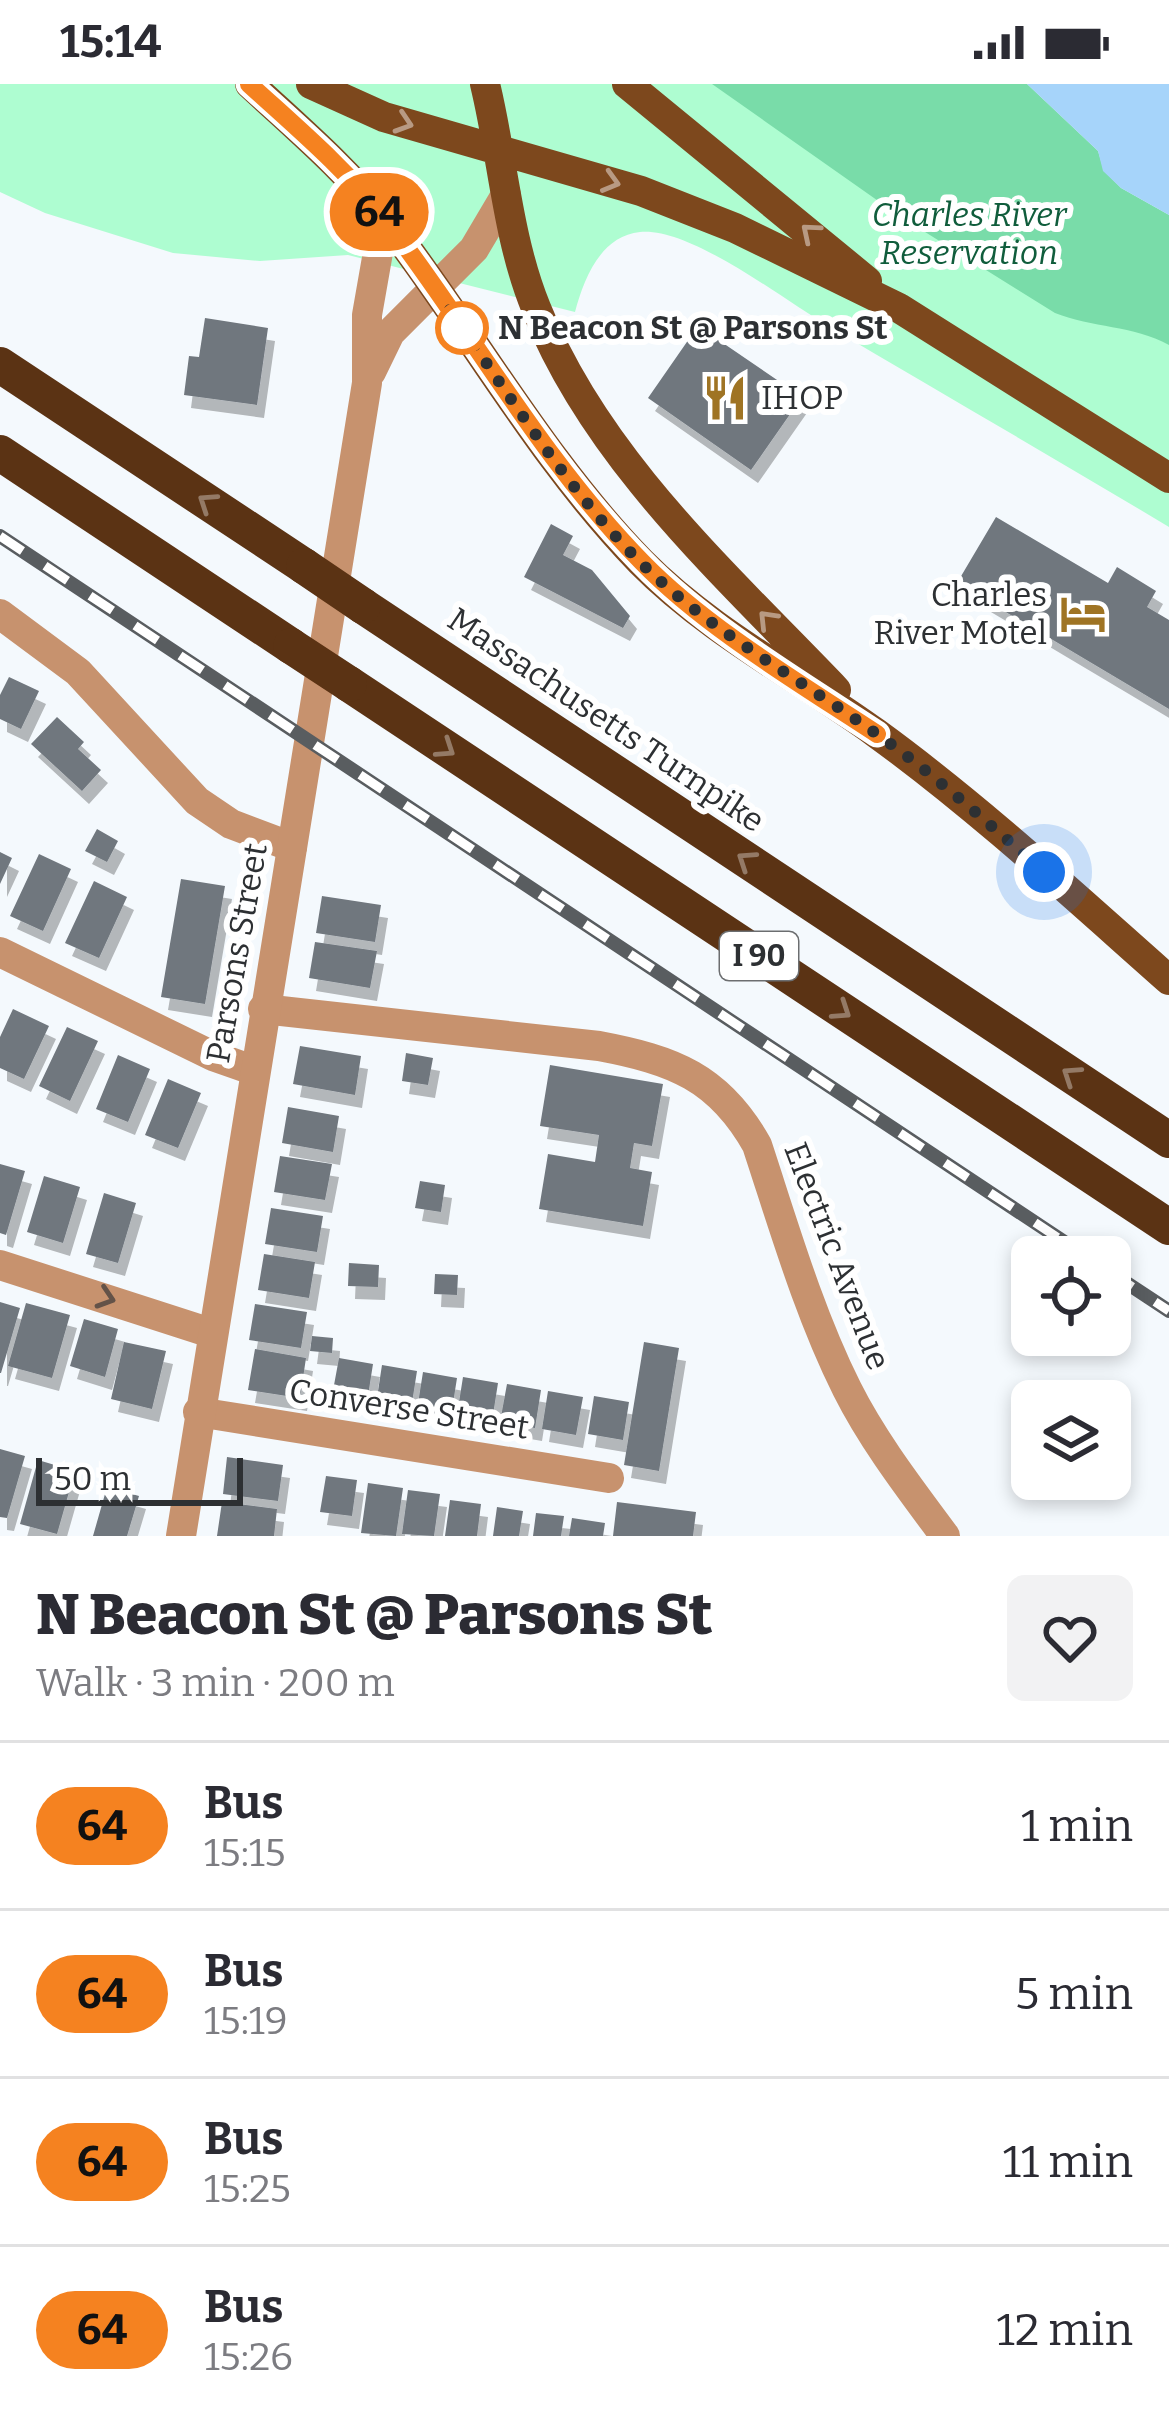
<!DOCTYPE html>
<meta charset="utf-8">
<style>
body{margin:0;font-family:Bitter,serif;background:#f2f2f3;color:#2b2b33;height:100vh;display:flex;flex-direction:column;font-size:45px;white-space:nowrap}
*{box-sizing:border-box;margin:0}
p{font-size:39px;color:#7c7c81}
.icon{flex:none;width:66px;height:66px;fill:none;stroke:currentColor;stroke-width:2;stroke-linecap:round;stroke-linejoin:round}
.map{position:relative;height:1452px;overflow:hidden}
.sheet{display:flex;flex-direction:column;background:#fff;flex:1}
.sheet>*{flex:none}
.badge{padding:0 24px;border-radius:39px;font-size:42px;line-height:78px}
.controls{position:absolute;left:1011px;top:1152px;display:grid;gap:24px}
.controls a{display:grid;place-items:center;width:120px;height:120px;border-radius:18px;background:#fff;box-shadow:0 6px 18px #0003;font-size:60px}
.scale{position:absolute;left:36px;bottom:30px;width:207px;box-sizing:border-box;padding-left:12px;border:6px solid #2d3033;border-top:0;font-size:33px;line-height:42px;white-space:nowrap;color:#2d3033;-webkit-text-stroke:9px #fff;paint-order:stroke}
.you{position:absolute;width:60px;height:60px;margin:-30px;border:9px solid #fff;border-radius:50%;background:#1a73e8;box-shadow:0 0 0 18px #1a73e833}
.map>.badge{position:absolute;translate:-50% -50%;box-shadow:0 0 0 6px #fff}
.round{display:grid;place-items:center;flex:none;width:126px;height:126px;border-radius:18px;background:#f2f2f3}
.headline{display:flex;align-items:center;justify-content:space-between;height:204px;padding:0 36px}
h1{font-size:57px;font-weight:800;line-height:90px}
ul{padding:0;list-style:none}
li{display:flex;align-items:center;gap:36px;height:168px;padding:0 36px;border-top:3px solid #e1e1e2}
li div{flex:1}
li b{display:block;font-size:45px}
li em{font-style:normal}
li .badge{min-width:132px;font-weight:700;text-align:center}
.status{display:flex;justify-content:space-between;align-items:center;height:84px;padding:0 60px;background:#fff;direction:ltr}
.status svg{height:33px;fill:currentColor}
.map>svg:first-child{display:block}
.green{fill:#aefdd1}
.forest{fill:#79dca9}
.water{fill:#a6d4fa}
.building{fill:#70777e;filter:url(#shadow)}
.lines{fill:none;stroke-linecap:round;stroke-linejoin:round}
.minor{stroke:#c7926e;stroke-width:30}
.tertiary{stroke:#c7926e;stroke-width:30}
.primary{stroke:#7d481d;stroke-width:30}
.motorway{stroke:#5b3314;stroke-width:36}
.rail-casing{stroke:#595d60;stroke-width:14}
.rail{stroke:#fff;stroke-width:9;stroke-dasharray:27;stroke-linecap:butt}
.motorway-bridge{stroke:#5b3314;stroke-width:36}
.oneway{stroke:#b89a83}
.oneway2{stroke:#947a66}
.oneway3{stroke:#635248}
.line-casing{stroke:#fff;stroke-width:27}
.line{stroke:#f58220;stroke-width:18}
.walk{stroke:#2d3033;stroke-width:12;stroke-dasharray:0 21.6}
.stop-dot{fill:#fff;stroke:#f58220;stroke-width:6}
.labels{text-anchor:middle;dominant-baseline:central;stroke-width:12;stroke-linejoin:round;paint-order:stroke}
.shield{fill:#fff;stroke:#6c6e70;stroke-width:3}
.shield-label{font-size:30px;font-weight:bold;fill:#2d3033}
.park-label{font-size:33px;font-style:italic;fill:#105d3c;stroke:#fff}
.stop-label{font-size:33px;font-weight:bold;fill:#2d3033;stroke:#fff;text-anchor:start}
.poi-label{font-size:33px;fill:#2d3033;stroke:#fff;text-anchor:start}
.street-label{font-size:33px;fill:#2d3033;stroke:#fff}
</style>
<div class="status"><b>15:14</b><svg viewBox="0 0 49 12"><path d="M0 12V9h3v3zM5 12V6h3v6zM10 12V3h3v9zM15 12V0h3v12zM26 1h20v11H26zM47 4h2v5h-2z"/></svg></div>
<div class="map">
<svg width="1169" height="1452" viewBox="0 0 1169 1452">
<defs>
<filter id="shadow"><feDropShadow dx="7" dy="13" stdDeviation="0" flood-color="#0004"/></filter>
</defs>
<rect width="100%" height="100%" fill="#f4f9fd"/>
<path class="green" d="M0 0H1027L1098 67 1104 87 1121 104 1169 131V443C1056 375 941 309 828 242 784 216 691 143 640 148 601 152 584 194 575 228L348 171 260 177 173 169 45 129 0 108Z"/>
<path class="forest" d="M712 0H1027L1098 67 1104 87 1121 104 1169 131V261C1133 241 1092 244 1055 229L901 133Z"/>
<path class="water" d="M1027 0H1169V131L1121 104 1103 87 1098 67Z"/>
<path class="building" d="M205 234 268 244 257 321 184 311 189 272 199 273Z
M698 242 802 313 751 386 648 314Z
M996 433 1108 499 1117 483 1156 507 1147 523 1169 536V625L957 499Z
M551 440 573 452 563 471 592 486 630 532 623 544 524 493Z
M9 593 39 607 21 645 0 635V611Z
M57 633 84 658 78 665 101 686 82 707 31 660Z
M97 745 118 757 107 778 85 767Z
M0 768 12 774 0 800Z
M39 770 71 785 43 847 10 832Z
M181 795 225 802 205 920 161 913Z
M94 797 127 813 99 874 65 859Z
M322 812 381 821 375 858 316 849Z
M315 858 377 867 370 904 309 894Z
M13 925 49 942 24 995 0 984V953Z
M67 943 98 957 70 1017 39 1002Z
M300 962 361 972 355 1011 293 1000Z
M406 969 433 974 428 1001 402 997Z
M118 971 150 985 128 1038 96 1025Z
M550 981 663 1000 652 1062 634 1059 630 1084 652 1088 643 1142 539 1125 548 1070 595 1078 599 1051 540 1042Z
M168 995 201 1009 178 1064 145 1051Z
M288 1023 339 1032 333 1068 282 1059Z
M280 1072 332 1080 325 1116 274 1108Z
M0 1080 25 1087 6 1151 0 1149Z
M44 1092 80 1103 63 1159 27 1148Z
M420 1097 445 1101 441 1128 415 1124Z
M104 1109 136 1119 118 1179 86 1170Z
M271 1124 323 1132 317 1168 265 1160Z
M264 1170 315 1178 309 1214 258 1206Z
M349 1179 379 1181 378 1203 348 1202Z
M435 1190 458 1191 457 1211 434 1210Z
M0 1218 20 1224 1 1289H0Z
M26 1219 70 1231 52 1294 8 1282Z
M255 1220 307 1228 301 1264 249 1256Z
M84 1235 118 1245 105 1293 70 1282Z
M312 1252 333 1254 332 1269 310 1267Z
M124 1258 166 1267 152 1325 111 1315Z
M644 1258 679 1264 659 1387 624 1381Z
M255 1265 306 1274 300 1314 248 1306Z
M339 1274 373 1280 367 1318 332 1312Z
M382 1281 417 1287 411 1325 376 1320Z
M423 1288 457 1294 451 1332 417 1326Z
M463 1293 498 1299 492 1337 457 1331Z
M507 1300 541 1306 535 1344 500 1338Z
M548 1307 583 1313 576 1351 542 1345Z
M594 1312 629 1318 623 1356 588 1350Z
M0 1365 25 1372 7 1434 0 1433Z
M227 1373 283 1381 278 1417 223 1410Z
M38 1376 75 1387 57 1450 20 1440Z
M326 1392 357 1396 352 1432 320 1428Z
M368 1399 403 1404 396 1452 361 1449Z
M107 1403 139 1412 127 1452H93Z
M408 1406 440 1410 434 1452 402 1450Z
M450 1416 481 1420 477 1452H445Z
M222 1418 277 1425 274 1452H217Z
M617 1418 696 1428 693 1452H613Z
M497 1423 523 1427 519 1452H493Z
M536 1429 564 1432 561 1452H533Z
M572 1434 605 1439 603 1452H569Z"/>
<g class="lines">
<path class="minor" d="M0 530 78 588 197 717 231 740 292 763
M0 868 213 972 253 986
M263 925 599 962C673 976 719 993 757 1061 784 1143 809 1229 847 1305 873 1357 911 1406 945 1452
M0 1181 211 1249
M198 1328 609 1394"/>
<path class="tertiary" d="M371 288 390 249 474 165 506 111
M181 1452 367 299V231L384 134"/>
<path class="primary" d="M250 0C296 43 346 85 385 135 472 248 541 375 641 478 709 547 799 593 876 649 979 724 1074 812 1169 896
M311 0 384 33 641 107 735 144 899 224 1169 394
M485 0C503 74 507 153 536 224 596 375 726 491 836 606
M627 0 867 197"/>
<path class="motorway" d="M0 281 304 482
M0 369 291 562
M363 522 1169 1056
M349 600 1169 1143"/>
<g class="rail-casing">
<path id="rail" d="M0 452 1087 1173
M1110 1188 1169 1227"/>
</g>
<use href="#rail" class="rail"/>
<path class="motorway-bridge" d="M304 482 363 522
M291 562 349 600"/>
</g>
<defs><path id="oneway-chevron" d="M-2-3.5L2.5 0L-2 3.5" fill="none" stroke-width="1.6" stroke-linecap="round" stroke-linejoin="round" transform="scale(3)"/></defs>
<g class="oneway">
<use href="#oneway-chevron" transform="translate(404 39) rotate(18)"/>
<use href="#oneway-chevron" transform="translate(611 98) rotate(16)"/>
<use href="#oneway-chevron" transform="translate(810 148) rotate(-140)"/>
<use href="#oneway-chevron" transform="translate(767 535) rotate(-134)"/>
</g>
<g class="oneway2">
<use href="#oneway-chevron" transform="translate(207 418) rotate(-146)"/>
<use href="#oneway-chevron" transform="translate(446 665) rotate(34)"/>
<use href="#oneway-chevron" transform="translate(746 776) rotate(-146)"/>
<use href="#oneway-chevron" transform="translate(842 927) rotate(34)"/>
<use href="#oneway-chevron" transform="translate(1071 991) rotate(-146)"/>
</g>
<use class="oneway3" href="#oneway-chevron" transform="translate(106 1214) rotate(18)"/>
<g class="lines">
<g class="line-casing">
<path id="line" d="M249 0C296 43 346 85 385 135 472 248 541 375 642 478 705 543 801 600 877 650"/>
</g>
<use href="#line" class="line"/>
<path class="walk" d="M462 244 450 226C514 317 574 418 657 494 722 553 802 597 874 648 934 690 989 740 1044 788"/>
</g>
<defs>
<g id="restaurant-bare" transform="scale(3.6)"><path d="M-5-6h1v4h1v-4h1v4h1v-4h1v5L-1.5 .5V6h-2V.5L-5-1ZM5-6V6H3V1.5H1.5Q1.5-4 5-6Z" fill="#9f7424" stroke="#fff" stroke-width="2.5" paint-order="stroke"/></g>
<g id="hotel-bare" transform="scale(3.6)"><path d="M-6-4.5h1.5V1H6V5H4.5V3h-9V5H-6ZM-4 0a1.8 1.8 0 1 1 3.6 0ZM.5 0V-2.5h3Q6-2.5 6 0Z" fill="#9f7424" stroke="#fff" stroke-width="2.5" paint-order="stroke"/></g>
</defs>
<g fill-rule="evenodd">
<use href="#restaurant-bare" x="725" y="314"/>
<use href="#hotel-bare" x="1083" y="530"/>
</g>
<circle class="stop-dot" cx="462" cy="244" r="24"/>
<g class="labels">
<rect class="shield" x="720" y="848" width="78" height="48" rx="9"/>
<g class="shield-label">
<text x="759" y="872">I 90</text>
</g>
<g class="park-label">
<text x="969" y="131">Charles River<tspan x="969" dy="38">Reservation</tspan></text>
</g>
<g class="stop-label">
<text x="498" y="244">N Beacon St @ Parsons St</text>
</g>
<g class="poi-label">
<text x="761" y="314">IHOP</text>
<text x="1047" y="511" text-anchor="end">Charles<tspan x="1047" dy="38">River Motel</tspan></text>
</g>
<g class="street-label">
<text transform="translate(606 636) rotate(34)">Massachusetts Turnpike</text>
<text transform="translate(237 869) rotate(-80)">Parsons Street</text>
<text transform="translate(837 1172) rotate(69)">Electric Avenue</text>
<text transform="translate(409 1325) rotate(9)">Converse Street</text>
</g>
</g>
</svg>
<div class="controls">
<a><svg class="icon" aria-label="locate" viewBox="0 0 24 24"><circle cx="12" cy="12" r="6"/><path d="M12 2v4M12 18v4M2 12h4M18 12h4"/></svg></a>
<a><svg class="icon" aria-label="layers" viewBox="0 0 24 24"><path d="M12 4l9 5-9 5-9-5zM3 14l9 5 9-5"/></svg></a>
</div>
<div class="scale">50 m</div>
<div class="you" style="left:1044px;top:788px"></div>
<b class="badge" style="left:379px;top:128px;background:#f58220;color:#111">64</b>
</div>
<section class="sheet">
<div class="headline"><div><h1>N Beacon St @ Parsons St</h1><p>Walk · 3 min · 200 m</p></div><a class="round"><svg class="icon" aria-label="heart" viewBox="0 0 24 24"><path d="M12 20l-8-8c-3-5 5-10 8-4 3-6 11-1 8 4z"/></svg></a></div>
<ul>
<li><span class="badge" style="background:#f58220;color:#111">64</span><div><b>Bus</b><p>15:15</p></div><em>1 min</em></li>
<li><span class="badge" style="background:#f58220;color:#111">64</span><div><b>Bus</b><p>15:19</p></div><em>5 min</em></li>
<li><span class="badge" style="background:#f58220;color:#111">64</span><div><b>Bus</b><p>15:25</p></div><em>11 min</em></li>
<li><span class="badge" style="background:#f58220;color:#111">64</span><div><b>Bus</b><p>15:26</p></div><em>12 min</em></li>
</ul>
</section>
